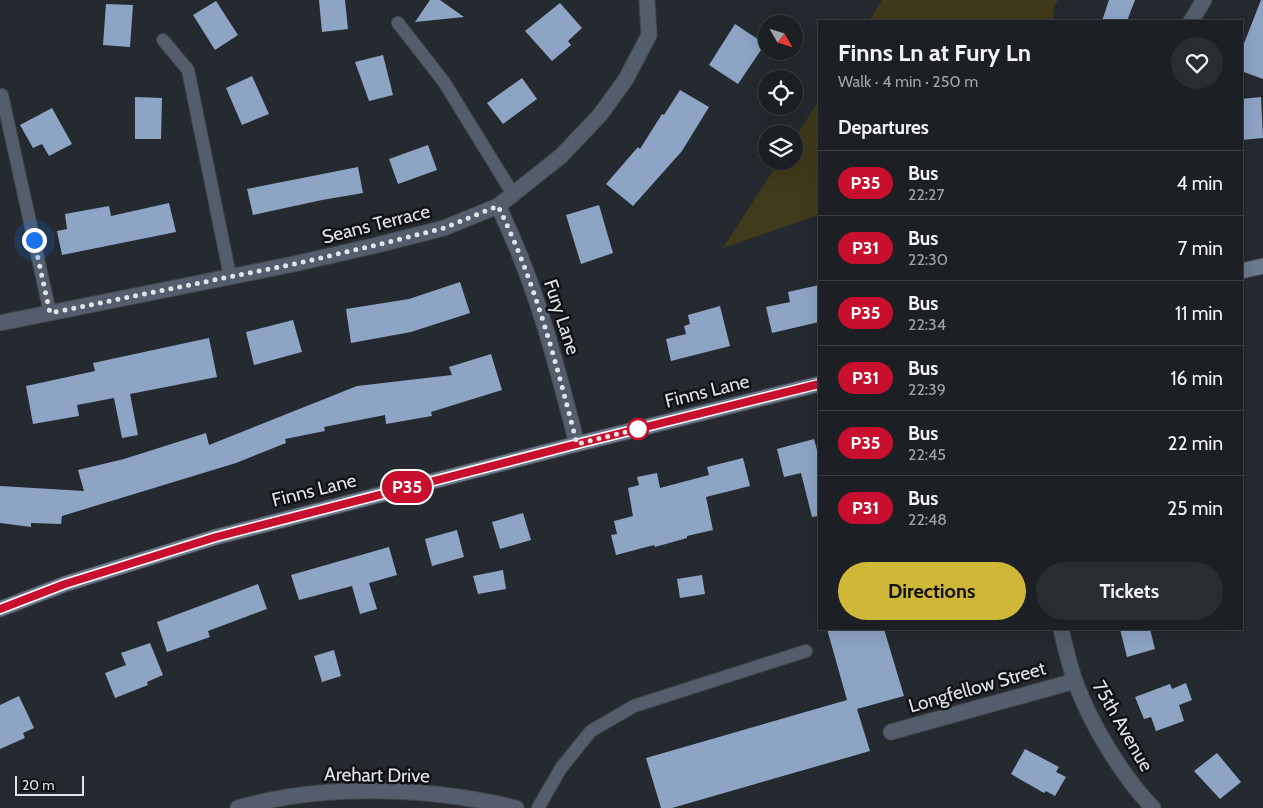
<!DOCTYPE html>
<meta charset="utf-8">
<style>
body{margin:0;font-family:Cabin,sans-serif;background:#292d31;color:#f1f3f6;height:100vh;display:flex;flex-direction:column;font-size:19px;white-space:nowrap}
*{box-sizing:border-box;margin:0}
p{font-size:16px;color:#a0a3a6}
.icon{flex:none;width:28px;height:28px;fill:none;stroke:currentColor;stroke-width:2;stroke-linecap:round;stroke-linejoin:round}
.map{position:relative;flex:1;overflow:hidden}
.panel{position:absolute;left:818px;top:20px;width:425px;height:610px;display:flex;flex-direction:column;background:#1c2024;border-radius:0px;box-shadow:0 5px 20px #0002,0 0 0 1px #3a3e41}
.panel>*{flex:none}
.badge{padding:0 10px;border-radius:16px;font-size:18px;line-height:32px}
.needle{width:32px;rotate:129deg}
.tools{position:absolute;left:758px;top:15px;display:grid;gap:10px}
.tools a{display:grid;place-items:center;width:45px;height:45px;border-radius:50%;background:#1c2024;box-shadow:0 5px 20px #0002,0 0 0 1px #3a3e41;font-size:25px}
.scale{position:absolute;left:15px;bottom:12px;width:69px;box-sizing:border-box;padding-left:5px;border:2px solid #e0e4e8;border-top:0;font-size:14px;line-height:18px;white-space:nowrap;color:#e0e4e8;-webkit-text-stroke:4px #101215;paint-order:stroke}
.you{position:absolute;width:25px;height:25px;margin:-12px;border:4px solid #fff;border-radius:50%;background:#1a73e8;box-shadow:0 0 0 8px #1a73e833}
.map>.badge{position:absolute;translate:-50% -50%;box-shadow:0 0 0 2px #fff}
h2{padding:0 20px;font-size:19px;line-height:45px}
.round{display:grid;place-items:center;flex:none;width:52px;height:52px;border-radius:26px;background:#292d31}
.summary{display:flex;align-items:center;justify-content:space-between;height:85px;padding:0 20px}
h1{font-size:24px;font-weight:800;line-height:38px}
.primary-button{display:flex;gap:10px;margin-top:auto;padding:10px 20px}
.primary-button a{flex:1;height:58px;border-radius:30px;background:#cfb837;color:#111;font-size:20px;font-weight:800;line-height:58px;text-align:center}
.primary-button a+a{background:#292d31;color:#f1f3f6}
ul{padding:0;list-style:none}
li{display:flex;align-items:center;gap:15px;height:65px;padding:0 20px;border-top:1px solid #3a3e41}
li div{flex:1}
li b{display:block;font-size:19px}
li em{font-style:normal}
li .badge{min-width:55px;font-weight:700;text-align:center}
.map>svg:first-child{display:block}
.green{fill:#403a1a}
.building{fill:#8da4c5}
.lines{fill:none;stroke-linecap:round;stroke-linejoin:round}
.lane-casing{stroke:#43484d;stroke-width:14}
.street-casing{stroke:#43484d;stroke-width:17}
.secondary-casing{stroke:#43484d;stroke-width:17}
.lane{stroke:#545d6b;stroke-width:12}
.street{stroke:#545d6b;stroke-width:15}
.secondary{stroke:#6b7a8f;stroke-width:15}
.line-casing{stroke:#fff;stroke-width:11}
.line{stroke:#c8102e;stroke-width:8}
.walk{stroke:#e0e4e8;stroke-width:5;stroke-dasharray:0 9}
.stop-dot{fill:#fff;stroke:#c8102e;stroke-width:2.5}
.labels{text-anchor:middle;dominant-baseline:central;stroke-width:5;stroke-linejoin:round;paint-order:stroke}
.street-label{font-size:19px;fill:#e0e4e8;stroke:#101215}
</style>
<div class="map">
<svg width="1263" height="808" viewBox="0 0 1263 808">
<rect width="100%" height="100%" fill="#252a30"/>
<path class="green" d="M882 0H1058L1054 6 1053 21H869Z
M819 100V215L723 248 779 161H794V139Z"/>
<path class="building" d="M319 0H345L348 29 322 32Z
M430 0H440L464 17 415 22Z
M1109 0H1135L1127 21H1102Z
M1261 0H1263V79L1241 71V51Z
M216 1 238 35 215 50 193 15Z
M560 3 582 28 568 41 571 45 552 61 525 31Z
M106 4 133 5 130 47 103 45Z
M735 24 765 44 738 84 709 65Z
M383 55 393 95 369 101 355 62Z
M252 76 269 114 242 125 226 88Z
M522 78 537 99 503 124 487 103Z
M680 90 709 107 682 151 633 206 606 184 638 147 640 149 662 114 664 115Z
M135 97 162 98 161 139H135Z
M1261 97 1263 138 1241 140V99Z
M52 108 72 144 49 156 42 144 33 148 20 125Z
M428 145 437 170 398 184 389 159Z
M358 167 363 193 322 200 253 215 247 189Z
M169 203 176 232 62 255 57 231 67 229 65 214 109 206 111 216Z
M599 205 613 253 581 264 566 215Z
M460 282 470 313 411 332 351 343 346 309 409 299Z
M819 285V322L772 333 766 307 790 302 788 292Z
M720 306 730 346 671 361 666 339 686 334 684 326 690 324 688 315Z
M293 320 302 352 254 365 246 332Z
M209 338 217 377 130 394 138 435 122 438 114 398 77 405 79 416 33 424 26 386 95 371 93 363Z
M491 354 502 390 431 412 432 416 386 424 385 415 324 427 325 431 285 439 286 443 236 463 62 516 61 524 31 523V527L0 523V486L84 491 78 470 124 459 206 433 209 445 357 386 452 375 449 367Z
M814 439 819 457V516L812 517 801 473 784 477 777 449Z
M743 458 750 486 706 497 713 530 687 536V538L655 547 654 545 616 555 611 535 617 534 614 521 633 516 628 488 639 485 637 477 657 473 660 488 709 475 707 467Z
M523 513 531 540 500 549 492 522Z
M457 530 464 557 432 566 425 539Z
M389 547 397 575 369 583 377 609 360 614 352 586 299 600 291 575Z
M503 570 506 589 478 594 473 576Z
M702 575 705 594 680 598 677 579Z
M258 584 267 609 208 631 210 637 167 652 157 622Z
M827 629H884L904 696 857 709 870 751 672 808H661L646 758 847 700Z
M1120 629H1150L1155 649 1127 657Z
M150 643 163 675 147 682 148 685 115 698 105 673 126 665 121 653Z
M334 650 341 676 322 682 314 656Z
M1186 683 1192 700 1179 705 1184 721 1156 731 1151 717 1144 719 1135 697 1170 684 1172 689Z
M19 696 34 728 23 733 25 738 0 749V705Z
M1025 749 1059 767 1056 772 1066 777 1055 796 1046 791 1044 793 1011 774Z
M1217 753 1241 782 1220 799 1194 771Z"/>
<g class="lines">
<g class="lane-casing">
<path id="lane" d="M398 23 444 82 513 194
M163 40 188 70 230 276
M2 95 50 313
M538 808 561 768 591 731 634 706 806 651"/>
</g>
<g class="street-casing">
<path id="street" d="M1191 21 1204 0
M498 206C535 281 556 362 577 444
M0 323 294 264 377 245 444 228 498 206 561 156 600 115 626 79 649 35 647 0
M1061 629C1065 646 1069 664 1075 681 1090 723 1122 776 1153 808
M891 732 1075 681
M238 808C323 783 430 787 516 808"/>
</g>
<g class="secondary-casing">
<path id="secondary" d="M1241 271 1263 266
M0 609 65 584 216 537 577 444 819 384"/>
</g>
<use href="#lane" class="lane"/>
<use href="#street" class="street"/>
<use href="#secondary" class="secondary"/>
</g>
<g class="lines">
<g class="line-casing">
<path id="line" d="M0 609 65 584 216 537 577 444 819 384"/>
</g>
<use href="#line" class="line"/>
<path class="walk" d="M34 240 50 313 294 264 377 245 444 228 498 206C535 281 556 362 577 444L638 429"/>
</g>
<circle class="stop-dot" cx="638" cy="429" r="10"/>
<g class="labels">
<g class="street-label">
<text transform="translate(376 224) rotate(-14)">Seans Terrace</text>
<text transform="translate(562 317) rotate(72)">Fury Lane</text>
<text transform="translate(707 391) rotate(-14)">Finns Lane</text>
<text transform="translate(314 490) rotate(-14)">Finns Lane</text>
<text transform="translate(977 687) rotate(-16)">Longfellow Street</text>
<text transform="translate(1123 726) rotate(60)">75th Avenue</text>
<text transform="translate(377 775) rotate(1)">Arehart Drive</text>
</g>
</g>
</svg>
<div class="tools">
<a><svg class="needle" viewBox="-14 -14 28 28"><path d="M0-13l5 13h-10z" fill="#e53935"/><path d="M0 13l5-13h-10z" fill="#a0a3a6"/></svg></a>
<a><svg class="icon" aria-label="locate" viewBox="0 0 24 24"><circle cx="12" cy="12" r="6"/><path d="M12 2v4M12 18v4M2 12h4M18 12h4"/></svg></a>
<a><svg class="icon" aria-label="layers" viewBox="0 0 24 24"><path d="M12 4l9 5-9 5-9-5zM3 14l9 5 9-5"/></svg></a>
</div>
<div class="scale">20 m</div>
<div class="you" style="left:34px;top:240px"></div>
<b class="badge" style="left:407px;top:487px;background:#c8102e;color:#fff">P35</b>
<section class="panel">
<div class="summary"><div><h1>Finns Ln at Fury Ln</h1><p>Walk · 4 min · 250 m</p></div><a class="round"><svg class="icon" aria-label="heart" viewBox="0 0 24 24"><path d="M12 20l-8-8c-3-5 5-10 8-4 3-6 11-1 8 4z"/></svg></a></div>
<h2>Departures</h2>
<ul>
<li><span class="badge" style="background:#c8102e;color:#fff">P35</span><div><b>Bus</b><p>22:27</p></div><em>4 min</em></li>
<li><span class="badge" style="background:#c8102e;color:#fff">P31</span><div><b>Bus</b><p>22:30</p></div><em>7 min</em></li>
<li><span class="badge" style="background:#c8102e;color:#fff">P35</span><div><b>Bus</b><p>22:34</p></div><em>11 min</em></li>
<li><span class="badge" style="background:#c8102e;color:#fff">P31</span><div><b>Bus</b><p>22:39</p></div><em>16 min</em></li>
<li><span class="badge" style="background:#c8102e;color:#fff">P35</span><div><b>Bus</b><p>22:45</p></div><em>22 min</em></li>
<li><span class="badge" style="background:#c8102e;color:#fff">P31</span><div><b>Bus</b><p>22:48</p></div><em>25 min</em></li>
</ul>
<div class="primary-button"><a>Directions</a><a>Tickets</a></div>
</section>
</div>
